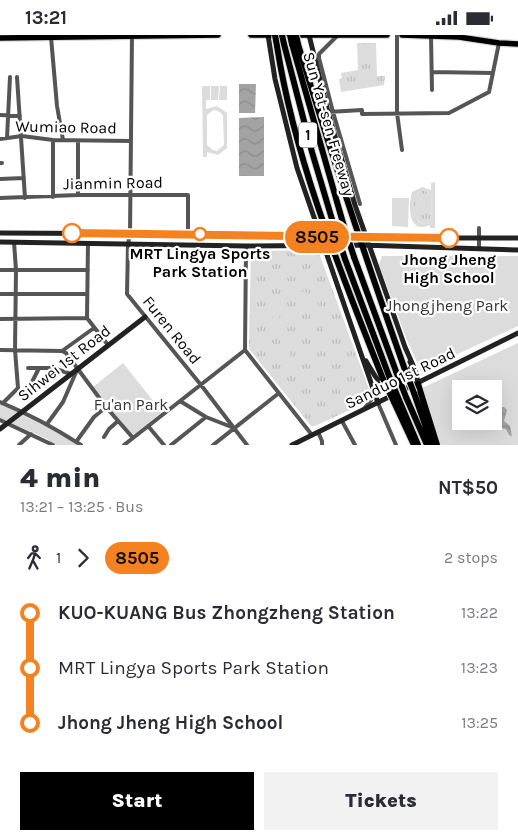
<!DOCTYPE html>
<meta charset="utf-8">
<style>
body{margin:0;font-family:Karla,sans-serif;background:#f2f2f3;color:#2b2b33;height:100vh;display:flex;flex-direction:column;font-size:19px;white-space:nowrap}
*{box-sizing:border-box;margin:0}
p{font-size:16px;color:#7c7c81}
.icon{flex:none;width:28px;height:28px;fill:none;stroke:currentColor;stroke-width:2;stroke-linecap:round;stroke-linejoin:round}
.map{position:relative;height:410px;overflow:hidden}
.drawer{display:flex;flex-direction:column;background:#fff;flex:1}
.drawer>*{flex:none}
.badge{padding:0 10px;border-radius:16px;font-size:18px;line-height:32px}
.buttons{position:absolute;left:452px;top:345px;display:grid;gap:10px}
.buttons a{display:grid;place-items:center;width:50px;height:50px;border-radius:0px;background:#fff;box-shadow:0 5px 20px #0002;font-size:25px}
.map>.badge{position:absolute;translate:-50% -50%;box-shadow:0 0 0 2px #fff}
.legs{display:flex;align-items:center;gap:8px;height:55px;padding:0 20px;font-size:16px}
.legs p{margin-inline-start:auto}
.summary{display:flex;align-items:center;justify-content:space-between;height:85px;padding:0 20px}
h1{font-size:28px;font-weight:800;line-height:38px}
.button{display:flex;gap:10px;margin-top:auto;padding:10px 20px}
.button a{flex:1;height:58px;border-radius:0px;background:#000;color:#fff;font-size:20px;font-weight:800;line-height:58px;text-align:center}
.button a+a{background:#f2f2f3;color:#2b2b33}
ul{padding:0 20px;list-style:none}
li{display:flex;align-items:center;gap:18px;height:55px;font-size:19px}
li i{display:grid;place-items:center;width:8px;height:100%;margin:0 6px;background:currentColor}
li i::after{content:'';width:12px;height:12px;margin:-6px;border:4px solid;border-radius:50%;background:#fff}
li p{margin-inline-start:auto}
li:first-child i{background:linear-gradient(#0000 50%,currentColor 0)}
li:last-child i{background:linear-gradient(currentColor 50%,#0000 0)}
.status{display:flex;justify-content:space-between;align-items:center;height:35px;padding:0 25px;background:#fff;direction:ltr}
.status svg{height:14px;fill:currentColor}
.map>svg:first-child{display:block}
.grass{fill:url(#grass-tufts)}
.park{fill:#dcdcdc;fill-rule:evenodd}
.water{fill:url(#water-waves)}
.lines{fill:none;stroke-linecap:round;stroke-linejoin:round}
.primary-casing{stroke:#dbdbdb;stroke-width:8}
.highway-casing{stroke:#dbdbdb;stroke-width:8}
.street{stroke:#555;stroke-width:4}
.secondary{stroke:#222;stroke-width:5}
.primary{stroke:#000;stroke-width:5.5}
.highway{stroke:#000;stroke-width:6}
.highway-bridge-casing{stroke:#dbdbdb;stroke-width:8;stroke-linecap:butt}
.highway-bridge{stroke:#000;stroke-width:6}
.line-1-casing{stroke:#fff;stroke-width:11}
.line-1{stroke:#f58220;stroke-width:8}
.stop-1-dot{fill:#fff;stroke:#f58220;stroke-width:2.5}
.labels{text-anchor:middle;dominant-baseline:central;stroke-width:4.5;stroke-linejoin:round;paint-order:stroke}
.shield{fill:#fff;stroke:#4c4c4c;stroke-width:1}
.shield-label{font-size:15px;font-weight:bold;fill:#000}
.street-label{font-size:16px;fill:#000;stroke:#fff}
.stop-label{font-size:16px;font-weight:bold;fill:#000;stroke:#fff}
.park-label{font-size:16px;fill:#333;stroke:#fff}
</style>
<div class="status"><b>13:21</b><svg viewBox="0 0 49 12"><path d="M0 12V9h3v3zM5 12V6h3v6zM10 12V3h3v9zM15 12V0h3v12zM26 1h20v11H26zM47 4h2v5h-2z"/></svg></div>
<div class="map">
<svg width="518" height="410" viewBox="0 0 518 410">
<defs>
<pattern id="grass-tufts" width="24" height="20" patternUnits="userSpaceOnUse" patternTransform="scale(1.25)"><rect width="24" height="20" fill="#dcdcdc"/><path d="M3 7l-1-3M5 7V3M7 7l1-3M15 17l-1-3M17 17v-4M19 17l1-3" fill="none" stroke="#bbb"/></pattern>
<pattern id="water-waves" width="16" height="10" patternUnits="userSpaceOnUse" patternTransform="scale(1.25)"><rect width="16" height="10" fill="#a3a3a3"/><path d="M0 5q4-4 8 0t8 0" fill="none" stroke="#8b8b8b"/></pattern>
</defs>
<rect width="100%" height="100%" fill="#fff"/>
<path class="grass" d="M357 8H376L377 41H385L384 50 341 57 339 44 342 43 341 38 358 35Z
M420 156H426L431 161C431 171 435 184 424 189 411 185 410 163 420 156Z
M316 215 319 218 370 357 369 363 363 369 315 391H311L250 315 249 311 251 217 253 216Z"/>
<path class="park" d="M202 51H210V65H206V74L217 71 227 78V113L218 120 207 117V122H203ZM216 75 221 78 223 81 224 110 217 116 213 115 207 110V80L212 76Z
M211 51H219L218 65H211Z
M220 51H227V65H219Z
M435 147V193H430V190C408 200 408 171 412 157L422 152 431 155V148ZM420 156H426L431 161C431 172 435 184 424 189 411 185 411 163 420 156Z
M392 163H409L408 192 392 191Z
M382 221H518V291L421 336 407 305 379 230Z
M296 256C304 256 311 258 316 265 321 273 334 313 333 321 331 343 306 347 291 335L289 336 270 274 275 272C279 263 286 257 296 256ZM300 261 311 266 314 271C320 289 345 334 311 338 302 339 296 335 292 327 286 308 263 261 300 261Z
M518 308V410H440L420 354ZM461 354H494V386H461Z
M123 328 162 377 132 401 93 352Z
M0 369C28 380 54 394 79 410H56L47 404 0 383Z"/>
<path class="water" d="M239 49H256L255 78H239Z
M264 82V141H239V83Z
M501 372H504L507 375 504 386 510 391 512 401 509 400 506 394 501 393 499 391 502 381 499 376Z"/>
<g class="lines">
<g class="primary-casing">
<path id="primary" d="M251 0H387
M402 0 459 2 499 8 518 9
M0 3 218 0"/>
</g>
<g class="highway-casing">
<path id="highway" d="M284 9 312 117 334 191
M292 9 343 188
M298 9C331 119 367 227 405 335
M277 11C295 126 340 235 383 344
M354 222 397 339
M345 224 389 341
M418 349 437 410
M414 358 432 410
M406 362 427 410
M399 365 418 410
M394 367 414 410"/>
</g>
<path class="street" d="M132 0 130 199 128 209 127 259 201 350 247 410
M397 0V78L402 115
M337 1 319 19V23L333 77 360 169
M431 1 432 55
M51 2 57 71 63 105
M432 37 493 38
M17 42 25 163
M328 77 362 75V79L449 78 489 57 499 8
M0 80 20 81
M7 103 10 42
M0 104 22 101 53 105 131 106
M78 106V160
M0 128H2
M0 144 24 143
M53 162V105
M0 163 78 160H188V199
M88 208 87 283 108 310
M246 211 245 315 312 400
M479 214V193
M0 235H88
M0 259H87
M0 284 87 283
M0 315 62 316 66 318 106 372 133 403
M62 316 94 293
M28 333H53L71 339
M32 347 39 333
M180 366 206 382 234 393
M0 367C29 379 55 393 81 410
M3 368 18 353 15 315 16 235 14 207
M378 368 396 410
M364 374 371 365 373 355
M0 385 53 410
M342 386 355 410
M47 389 63 367 77 335
M148 391 164 410
M318 397 322 406V410
M104 402 109 394 118 386
M76 407 94 382 106 372
M19 410 31 399
M124 410 245 315
M171 410 206 382
M213 410 279 358"/>
<path class="secondary" d="M268 0 275 44 297 133 378 368
M309 0 328 77 355 170 405 312 416 337 418 349
M0 198 188 199 328 203H518
M0 207 246 211 361 210 518 215
M366 326 375 341 379 346C391 347 406 342 412 331L410 327
M0 394 145 282
M292 410 518 298"/>
<use href="#primary" class="primary"/>
<use href="#highway" class="highway"/>
<g class="highway-bridge-casing">
<path id="highway-bridge" d="M275 0 277 11
M282 0 284 9
M290 0 292 9
M296 0 298 9
M343 188 354 222
M334 191 345 224
M405 335 414 358
M397 339 406 362
M389 341 399 365
M383 344 394 367"/>
</g>
<use href="#highway-bridge" class="highway-bridge"/>
</g>
<g class="lines">
<g class="line-1-casing">
<path id="line-1" d="M72 198 449 203"/>
</g>
<use href="#line-1" class="line-1"/>
</g>
<g class="stop-1-dot">
<circle cx="72" cy="198" r="9"/>
<circle cx="200" cy="199" r="6"/>
<circle cx="449" cy="203" r="9"/>
</g>
<g class="labels">
<rect class="shield" x="299" y="87.5" width="18" height="25" rx="4"/>
<g class="shield-label">
<text x="308" y="100">1</text>
</g>
<g class="street-label">
<text transform="translate(329 89) rotate(74)">Sun Yat-sen Freeway</text>
<text transform="translate(66 92) rotate(1)">Wumiao Road</text>
<text transform="translate(113 148) rotate(-1)">Jianmin Road</text>
<text transform="translate(172 295) rotate(51)">Furen Road</text>
<text transform="translate(64 328) rotate(-38)">Sihwei 1st Road</text>
<text transform="translate(400 343) rotate(-26)">Sanduo 1st Road</text>
</g>
<g class="stop-label">
<text x="200" y="218">MRT Lingya Sports<tspan x="200" dy="18">Park Station</tspan></text>
<text x="449" y="224">Jhong Jheng<tspan x="449" dy="18">High School</tspan></text>
</g>
<g class="park-label">
<text x="447" y="270">Jhongjheng Park</text>
<text x="131" y="369">Fu'an Park</text>
</g>
</g>
</svg>
<div class="buttons">
<a><svg class="icon" aria-label="layers" viewBox="0 0 24 24"><path d="M12 4l9 5-9 5-9-5zM3 14l9 5 9-5"/></svg></a>
</div>
<b class="badge" style="left:317px;top:202px;background:#f58220;color:#111">8505</b>
</div>
<section class="drawer">
<div class="summary"><div><h1>4 min</h1><p>13:21 – 13:25 · Bus</p></div><b>NT$50</b></div>
<div class="legs"><svg class="icon" aria-label="walk" viewBox="0 0 24 24"><circle cx="13" cy="4" r="2"/><path d="M13 8l-2 6 4 7M11 14l-3 7M7 12l3-4h3l4 4"/></svg>1<svg class="icon" aria-label="forward" viewBox="0 0 24 24"><path d="M9 5l7 7-7 7"/></svg><b class="badge" style="background:#f58220;color:#111">8505</b><p>2 stops</p></div>
<ul>
<li><i style="color:#f58220"></i><b>KUO-KUANG Bus Zhongzheng Station</b><p>13:22</p></li>
<li><i style="color:#f58220"></i><span>MRT Lingya Sports Park Station</span><p>13:23</p></li>
<li><i style="color:#f58220"></i><b>Jhong Jheng High School</b><p>13:25</p></li>
</ul>
<div class="button"><a>Start</a><a>Tickets</a></div>
</section>
